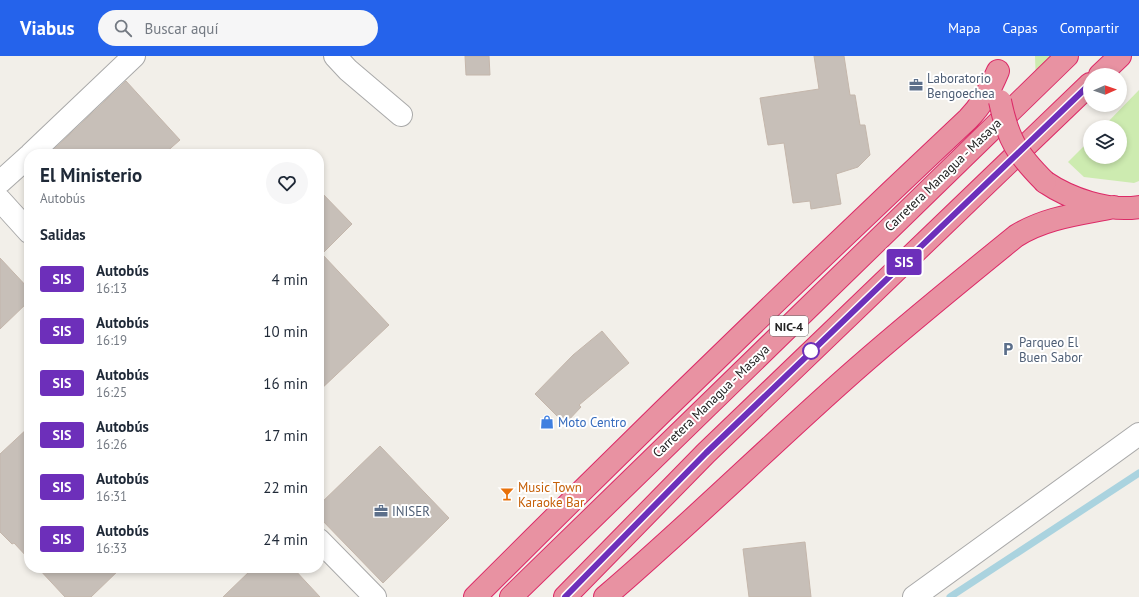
<!DOCTYPE html>
<html lang="es">
<meta charset="utf-8">
<style>
body{margin:0;font-family:"PT Sans",sans-serif;background:#f6f6f7;color:#1f2937;height:100vh;display:flex;flex-direction:column;font-size:15px;white-space:nowrap}
*{box-sizing:border-box;margin:0}
p{font-size:13px;color:#747a83}
.icon{flex:none;width:22px;height:22px;fill:none;stroke:currentColor;stroke-width:2;stroke-linecap:round;stroke-linejoin:round}
.map{position:relative;flex:1;overflow:hidden}
.drawer{position:absolute;left:24px;top:93px;width:300px;height:424px;display:flex;flex-direction:column;background:#fff;border-radius:16px;box-shadow:0 2px 6px #0003}
.drawer>*{flex:none}
.badge{padding:0 8px;border-radius:3px;font-size:14px;line-height:26px}
.needle{width:26px;rotate:88deg}
.buttons{position:absolute;left:1083px;top:12px;display:grid;gap:8px}
.buttons a{display:grid;place-items:center;width:44px;height:44px;border-radius:50%;background:#fff;box-shadow:0 2px 6px #0003;font-size:20px}
.map>.badge{position:absolute;translate:-50% -50%;box-shadow:0 0 0 2px #fff}
h2{padding:0 16px;font-size:15px;line-height:36px}
.round{display:grid;place-items:center;flex:none;width:42px;height:42px;border-radius:21px;background:#f6f6f7}
.headline{display:flex;align-items:center;justify-content:space-between;height:68px;padding:0 16px}
h1{font-size:19px;font-weight:700;line-height:30px}
ul{padding:0;list-style:none}
li{display:flex;align-items:center;gap:12px;height:52px;padding:0 16px}
li div{flex:1}
li b{display:block;font-size:15px}
li em{font-style:normal}
li .badge{min-width:44px;font-weight:700;text-align:center}
header{display:flex;align-items:center;gap:24px;box-sizing:border-box;height:56px;padding:0 20px;background:#2563eb;color:#fff}
header strong{font-size:19px}
nav{display:flex;gap:22px;margin-inline-start:auto;font-size:14px}
.search{width:280px;height:36px;background:#f6f6f7;display:flex;align-items:center;gap:10px;box-sizing:border-box;padding:0 14px;border-radius:22px;color:#747a83;font-size:15px}
.map>svg:first-child{display:block}
.grass{fill:#cdebb0}
.lines{fill:none;stroke-linecap:round;stroke-linejoin:round}
.stream{stroke:#aad3df;stroke-width:7}
.building{fill:#c7bfb8;stroke:#c4b6ab}
.minor-casing{stroke:#a9a9a9;stroke-width:24}
.highway-casing{stroke:#dc2a67;stroke-width:24}
.minor{stroke:#fff;stroke-width:22}
.highway{stroke:#e892a2;stroke-width:22}
.highway-bridge-casing{stroke:#dc2a67;stroke-width:24;stroke-linecap:butt}
.highway-bridge{stroke:#e892a2;stroke-width:22}
.line-casing{stroke:#fff;stroke-width:9}
.line{stroke:#6d2fba;stroke-width:6}
.stop-dot{fill:#fff;stroke:#6d2fba;stroke-width:2}
.labels{text-anchor:middle;dominant-baseline:central;stroke-width:4;stroke-linejoin:round;paint-order:stroke}
.shield{fill:#fff;stroke:#646464;stroke-width:1}
.shield-label{font-size:12px;font-weight:bold;fill:#222}
.service-label{font-size:13px;fill:#4e5e75;stroke:#fff;text-anchor:start}
.street-label{font-size:13px;fill:#222;stroke:#fff}
.shop-label{font-size:13px;fill:#366cbe;stroke:#fff;text-anchor:start}
.food-label{font-size:13px;fill:#c56008;stroke:#fff;text-anchor:start}
</style>
<header>
<strong>Viabus</strong>
<div class="search"><svg class="icon" aria-label="search" viewBox="0 0 24 24"><circle cx="10" cy="10" r="6"/><path d="M15 15l6 6"/></svg>Buscar aquí</div>
<nav><a>Mapa</a><a>Capas</a><a>Compartir</a></nav>
</header>
<div class="map">
<svg width="1139" height="541" viewBox="0 0 1139 541">
<rect width="100%" height="100%" fill="#f2efe9"/>
<path class="grass" d="M1035 0H1066L1036 29Z
M1139 34V125L1134 127 1084 121 1068 106 1090 84V101H1120V71H1103Z"/>
<g class="lines">
<path class="stream" d="M950 541 1139 417"/>
</g>
<path class="building" d="M465 0H489L490 19H466Z
M814 0H844L850 39H855L860 69H865L870 99 858 111 836 118 841 148 811 153 810 145 793 147 784 87 768 89 760 42 819 33Z
M126 25 180 84 164 98H49Z
M319 134 352 168 322 198 389 269 319 335Z
M0 202 29 233V245L0 273Z
M602 275 629 307 579 349 581 351 565 368 535 338 573 299Z
M29 371V503L14 487 12 488 0 476V398Z
M380 390 449 462 383 527 319 461V449Z
M805 486 811 541H749L743 493Z
M38 512H121L91 541H65Z
M253 512H293L320 541H223Z"/>
<g class="lines">
<g class="minor-casing">
<path id="minor" d="M335 0 348 14 401 59
M31 98 134 0
M0 126 29 100
M0 144 29 176
M319 484 375 541
M914 541 1139 378"/>
</g>
<g class="highway-casing">
<path id="highway" d="M1100 19 1120 0
M1045 126C1070 143 1108 156 1139 151
M475 541C637 379 801 220 968 63 982 49 990 34 998 15
M511 541 1067 0
M565 541 706 397 1090 28
M605 541C687 471 764 395 845 323 900 274 958 227 1016 180 1046 161 1081 158 1114 151"/>
</g>
<use href="#minor" class="minor"/>
<use href="#highway" class="highway"/>
<g class="highway-bridge-casing">
<path id="highway-bridge" d="M1000 45C1008 84 1017 98 1045 126"/>
</g>
<use href="#highway-bridge" class="highway-bridge"/>
</g>
<g class="lines">
<g class="line-casing">
<path id="line" d="M565 541 706 397 1090 28"/>
</g>
<use href="#line" class="line"/>
</g>
<defs>
<g id="office-bare" transform="scale(1.08)"><path d="M-6-3h4V-5.5h4V-3h4V5H-6ZM-1-4.5V-3h2v-1.5ZM-6 0V1H6V0Z" fill="#5c6f8a" stroke="#fff" stroke-width="2.5" paint-order="stroke"/></g>
<g id="parking-bare" transform="scale(1.08)"><path d="M-3.5-5.5H1a3.5 3.5 0 0 1 0 7H-1V5.5H-3.5ZM-1-3.4V-.6H.8a1.4 1.4 0 0 0 0-2.8Z" fill="#5c6f8a" stroke="#fff" stroke-width="2.5" paint-order="stroke"/></g>
<g id="shop-bare" transform="scale(1.08)"><path d="M-5-2.5h2.3a2.7 3.5 0 0 1 5.4 0H5L5.5 6h-11ZM-1.5-2.5h3a1.5 2.3 0 0 0-3 0Z" fill="#3f7fe0" stroke="#fff" stroke-width="2.5" paint-order="stroke"/></g>
<g id="bar-bare" transform="scale(1.08)"><path d="M-6-5H6L.8 .8V4.5H3.5V6h-7V4.5H-.8V.8Z" fill="#e8710a" stroke="#fff" stroke-width="2.5" paint-order="stroke"/></g>
</defs>
<g fill-rule="evenodd">
<use href="#office-bare" x="916" y="29"/>
<use href="#parking-bare" x="1008" y="293"/>
<use href="#shop-bare" x="547" y="366"/>
<use href="#bar-bare" x="507" y="438"/>
<use href="#office-bare" x="381" y="455"/>
</g>
<circle class="stop-dot" cx="811" cy="295" r="8"/>
<g class="labels">
<rect class="shield" x="770" y="260" width="38" height="20" rx="3"/>
<g class="shield-label">
<text x="789" y="270">NIC-4</text>
</g>
<g class="service-label">
<text x="927" y="22">Laboratorio<tspan x="927" dy="15">Bengoechea</tspan></text>
<text x="1019" y="286">Parqueo El<tspan x="1019" dy="15">Buen Sabor</tspan></text>
<text x="392" y="455">INISER</text>
</g>
<g class="street-label">
<text transform="translate(943 119) rotate(-44)">Carretera Managua - Masaya</text>
<text transform="translate(711 345) rotate(-44)">Carretera Managua - Masaya</text>
</g>
<g class="shop-label">
<text x="558" y="366">Moto Centro</text>
</g>
<g class="food-label">
<text x="518" y="431">Music Town<tspan x="518" dy="15">Karaoke Bar</tspan></text>
</g>
</g>
</svg>
<div class="buttons">
<a><svg class="needle" viewBox="-14 -14 28 28"><path d="M0-13l5 13h-10z" fill="#e53935"/><path d="M0 13l5-13h-10z" fill="#747a83"/></svg></a>
<a><svg class="icon" aria-label="layers" viewBox="0 0 24 24"><path d="M12 4l9 5-9 5-9-5zM3 14l9 5 9-5"/></svg></a>
</div>
<b class="badge" style="left:904px;top:206px;background:#6d2fba;color:#fff">SIS</b>
<section class="drawer">
<div class="headline"><div><h1>El Ministerio</h1><p>Autobús</p></div><a class="round"><svg class="icon" aria-label="heart" viewBox="0 0 24 24"><path d="M12 20l-8-8c-3-5 5-10 8-4 3-6 11-1 8 4z"/></svg></a></div>
<h2>Salidas</h2>
<ul>
<li><span class="badge" style="background:#6d2fba;color:#fff">SIS</span><div><b>Autobús</b><p>16:13</p></div><em>4 min</em></li>
<li><span class="badge" style="background:#6d2fba;color:#fff">SIS</span><div><b>Autobús</b><p>16:19</p></div><em>10 min</em></li>
<li><span class="badge" style="background:#6d2fba;color:#fff">SIS</span><div><b>Autobús</b><p>16:25</p></div><em>16 min</em></li>
<li><span class="badge" style="background:#6d2fba;color:#fff">SIS</span><div><b>Autobús</b><p>16:26</p></div><em>17 min</em></li>
<li><span class="badge" style="background:#6d2fba;color:#fff">SIS</span><div><b>Autobús</b><p>16:31</p></div><em>22 min</em></li>
<li><span class="badge" style="background:#6d2fba;color:#fff">SIS</span><div><b>Autobús</b><p>16:33</p></div><em>24 min</em></li>
</ul>
</section>
</div>
